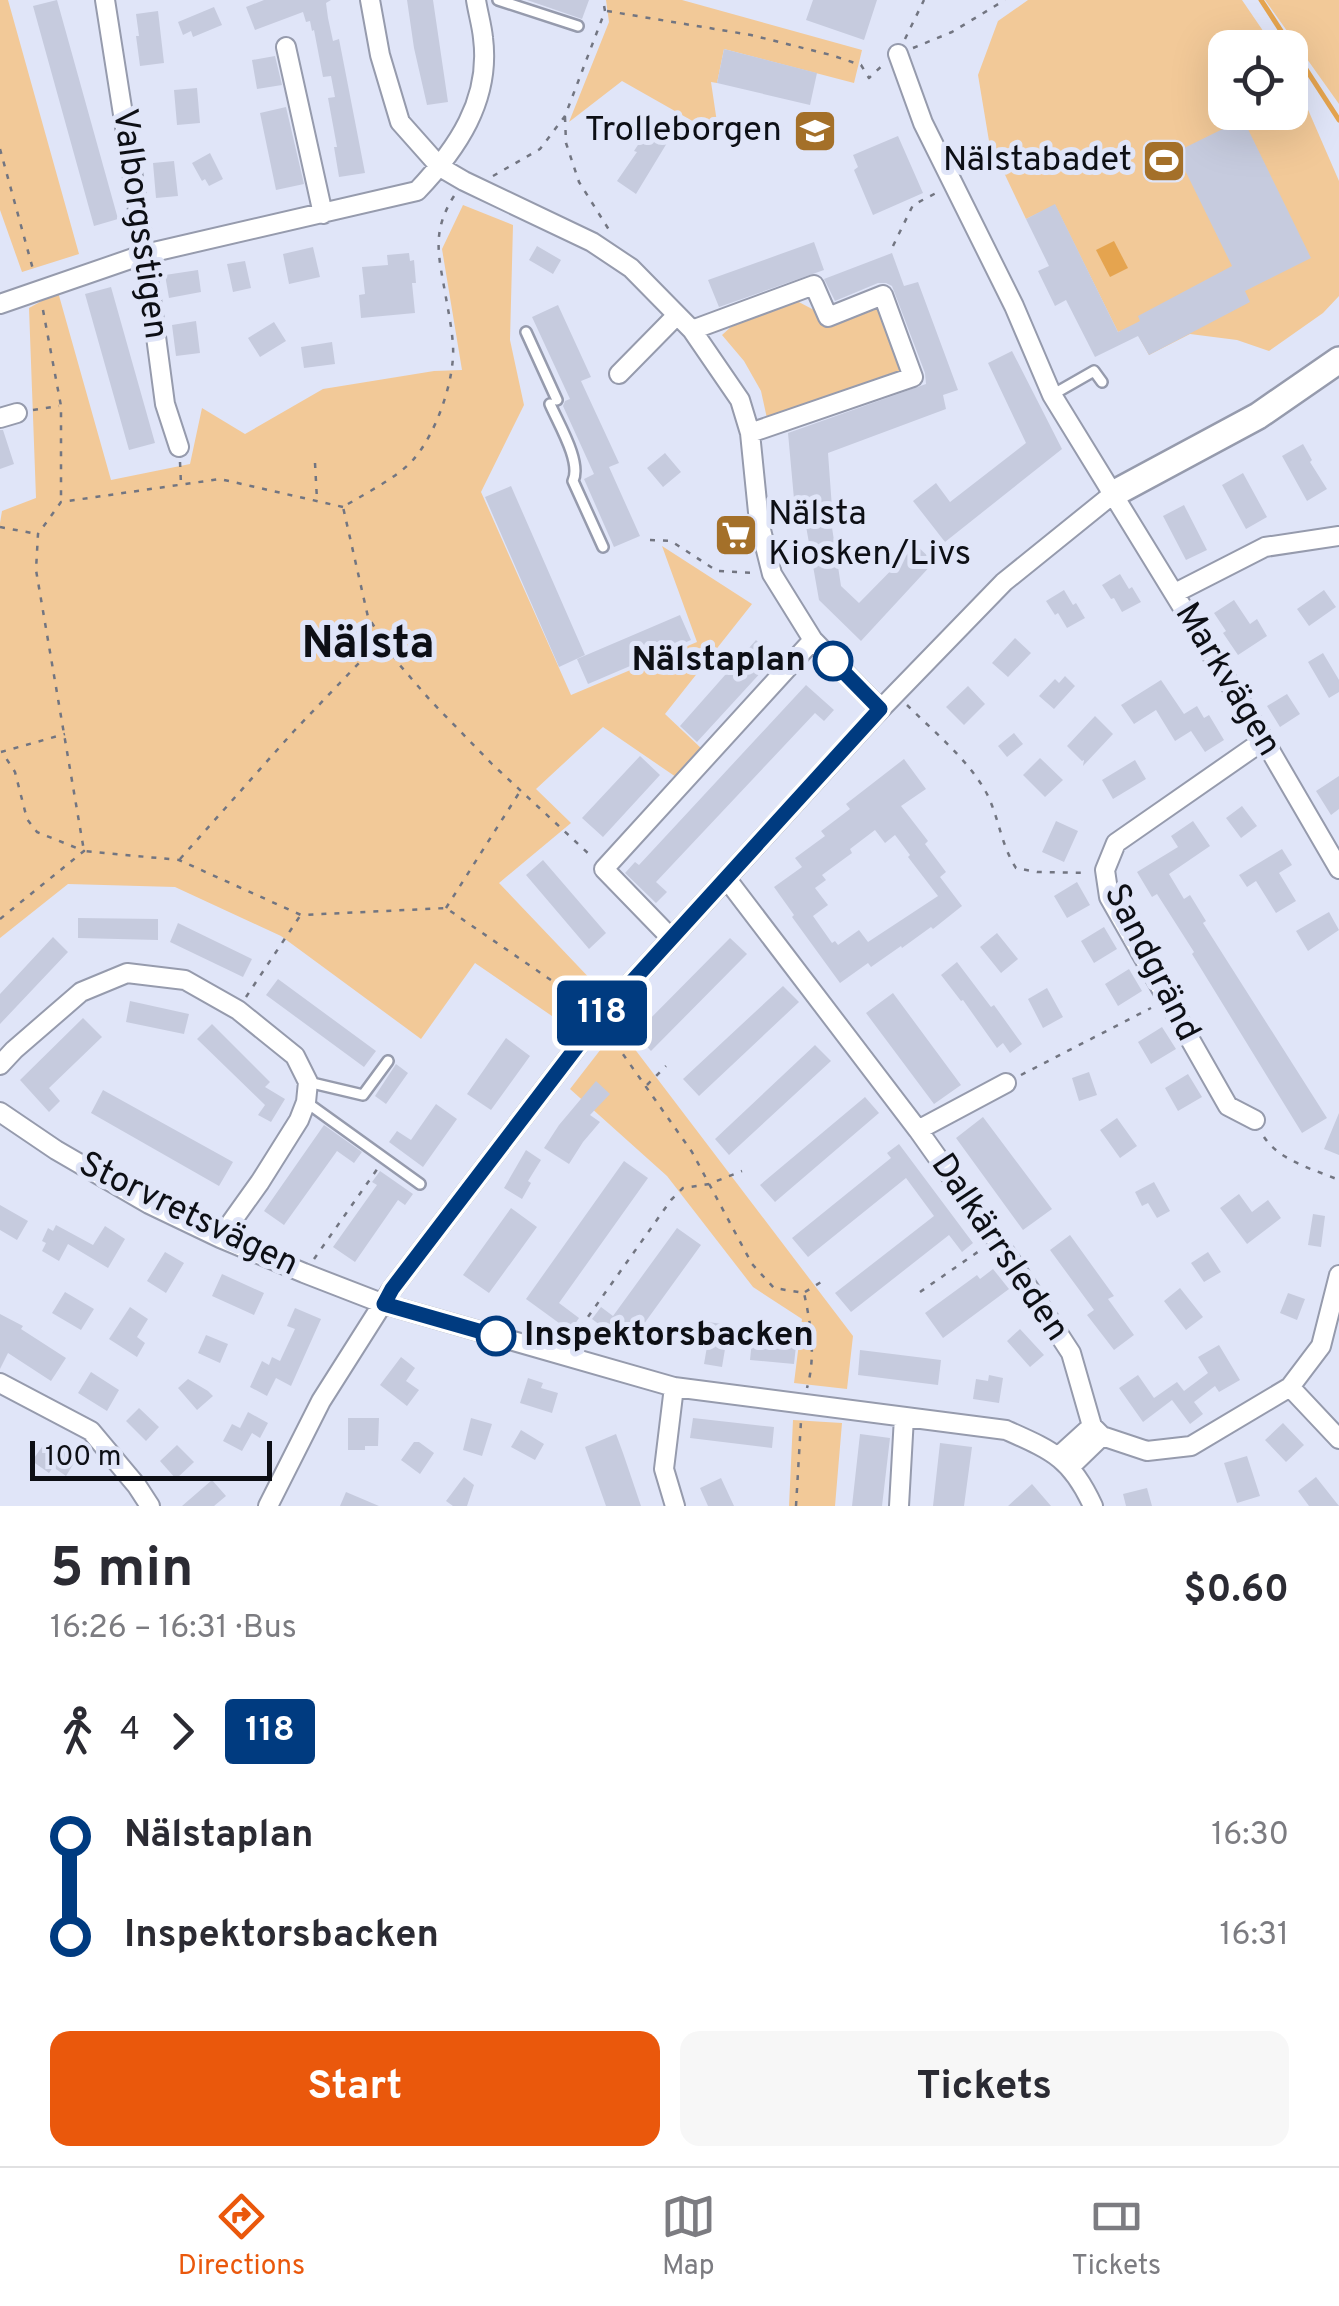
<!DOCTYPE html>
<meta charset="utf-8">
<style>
body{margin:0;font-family:Overpass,sans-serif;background:#f7f7f7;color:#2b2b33;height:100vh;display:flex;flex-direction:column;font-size:38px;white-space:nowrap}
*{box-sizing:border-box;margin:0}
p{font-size:32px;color:#7c7c81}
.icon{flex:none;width:55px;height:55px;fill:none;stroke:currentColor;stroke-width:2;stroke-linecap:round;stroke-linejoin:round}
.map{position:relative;height:1506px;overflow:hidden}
.details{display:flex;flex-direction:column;background:#fff;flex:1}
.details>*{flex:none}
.badge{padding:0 20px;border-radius:8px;font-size:35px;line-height:65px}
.buttons{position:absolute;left:1208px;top:30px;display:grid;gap:20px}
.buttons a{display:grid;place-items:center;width:100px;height:100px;border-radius:20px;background:#fff;box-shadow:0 10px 40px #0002;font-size:50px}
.scale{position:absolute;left:30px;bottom:25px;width:242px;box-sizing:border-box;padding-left:10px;border:5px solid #0d0f15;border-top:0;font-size:28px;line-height:35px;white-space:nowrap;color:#0d0f15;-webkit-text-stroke:8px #e0e5f8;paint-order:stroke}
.map>.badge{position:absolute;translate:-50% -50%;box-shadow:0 0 0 5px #fff}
.legs{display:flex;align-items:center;gap:15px;height:110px;padding:0 50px;font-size:32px}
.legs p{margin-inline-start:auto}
.head{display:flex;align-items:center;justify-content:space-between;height:170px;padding:0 50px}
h1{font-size:55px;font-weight:700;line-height:75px}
.primary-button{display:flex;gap:20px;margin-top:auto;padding:20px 50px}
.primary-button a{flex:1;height:115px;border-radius:20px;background:#ea580c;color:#fff;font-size:40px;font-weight:700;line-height:115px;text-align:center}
.primary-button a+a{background:#f7f7f7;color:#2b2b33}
ul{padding:0 50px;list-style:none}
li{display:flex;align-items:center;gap:35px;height:100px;font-size:38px}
li i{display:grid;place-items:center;width:15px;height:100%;margin:0 12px;background:currentColor}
li i::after{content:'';width:25px;height:25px;margin:-12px;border:8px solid;border-radius:50%;background:#fff}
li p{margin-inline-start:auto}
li:first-child i{background:linear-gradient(#0000 50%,currentColor 0)}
li:last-child i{background:linear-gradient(currentColor 50%,#0000 0)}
.dock{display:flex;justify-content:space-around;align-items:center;height:140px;border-top:2px solid #e1e1e2;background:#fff;font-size:28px;color:#7c7c81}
.dock a{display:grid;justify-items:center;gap:5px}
.dock .current{color:#ea580c}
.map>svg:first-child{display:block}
.green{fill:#f2c998}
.water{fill:#e5a44f}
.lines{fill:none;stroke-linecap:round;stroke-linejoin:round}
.stream{stroke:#e5a44f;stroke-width:5}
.building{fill:#c6cbde;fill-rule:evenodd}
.lane-casing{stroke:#969bad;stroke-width:14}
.street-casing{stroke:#969bad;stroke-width:22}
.secondary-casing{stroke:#969bad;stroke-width:30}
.path{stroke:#727581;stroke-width:2.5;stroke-dasharray:5 8;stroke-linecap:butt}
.lane{stroke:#fff;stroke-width:9}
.street{stroke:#fff;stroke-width:18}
.secondary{stroke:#fff;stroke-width:25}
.line-1-casing{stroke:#fff;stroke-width:22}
.line-1{stroke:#003b80;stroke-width:15}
.stop-1-dot{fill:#fff;stroke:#003b80;stroke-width:5}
.labels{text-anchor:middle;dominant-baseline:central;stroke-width:10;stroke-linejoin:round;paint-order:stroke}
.poi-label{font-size:35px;fill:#0d0f15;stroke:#e0e5f8;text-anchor:end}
.street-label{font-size:35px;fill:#0d0f15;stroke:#e0e5f8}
.stop-label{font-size:35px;font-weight:bold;fill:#0d0f15;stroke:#e0e5f8;text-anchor:end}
.district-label{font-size:45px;font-weight:bold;fill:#0d0f15;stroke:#e0e5f8}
</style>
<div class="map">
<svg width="1339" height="1506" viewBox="0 0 1339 1506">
<rect width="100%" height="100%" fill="#e0e5f8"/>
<path class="green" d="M0 0H8L79 254 22 272 0 210Z
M606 0H682L862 50 854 83 724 49 717 83 711 82 719 136 622 81 569 122 609 22Z
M1028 0H1242L1274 47 1225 48V112H1290V72L1296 82 1339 181V296L1323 313 1269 351 1237 340 1190 334 1149 355 1133 326 1118 332 1055 205 1026 219 989 141 978 75 998 21Z
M1265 0H1339V104Z
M463 205 513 225 510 340 524 405 481 492 571 695 697 642 662 546 752 604 665 714 703 750 676 777 603 727 536 789 571 823 499 883 596 985 565 1025 475 963 421 1039 281 936 175 887 68 884 0 938V523L2 511 36 498 29 308 58 292 111 480 190 464 202 408 245 434 323 389 434 371 462 370 442 249Z
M795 300 814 310 829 324 881 308 906 373 768 423 761 391 744 361 722 335 743 316Z
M618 1027 853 1336 847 1389 794 1383 802 1319 753 1287 667 1176 570 1089Z
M793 1420 842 1423 835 1506H789Z"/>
<path class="water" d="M1114 241 1128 268 1110 277 1096 250Z"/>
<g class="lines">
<path class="stream" d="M1261 0 1339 120"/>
</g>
<path class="building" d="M57 0 118 219 94 226 33 6Z
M264 0H331L326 3 328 18 333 41 339 39 365 173 339 177 334 147H337L328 98 335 97 331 76 323 77 314 30 312 31 310 21 306 22 303 12 255 30 246 7Z
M407 0H433L448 102 427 105 414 48Z
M527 0H589L582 19Z
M813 0H877L864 40 806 20Z
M214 7 222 25 193 37 191 31 183 35 178 22Z
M158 11 164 63 140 66 136 36H139L136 14Z
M724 49 817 73 810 105 717 83Z
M275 56 282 85 257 89 252 60Z
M197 88 200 123 177 125 174 90Z
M286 107 304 184 276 190 260 113Z
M1243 119 1311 258 1245 291 1250 302 1149 355 1138 336 1095 357 1066 300 1055 306 1038 271 1049 266 1026 219 1055 204 1118 332 1140 321 1138 316 1232 266 1176 152Z
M604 120 616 128 609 141 596 134Z
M651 125 670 138 636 194 617 181 637 152 634 151Z
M898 136 923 193 873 215 854 170 858 167 853 155Z
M210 153 223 179 209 186 205 179 202 181 192 163Z
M174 161 178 196 156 198 153 163Z
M814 242 824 270 719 307 708 280Z
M537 246 561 260 553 274 529 260Z
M313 247 320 277 289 284 283 254Z
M409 253 410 261 414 260 416 283H412L415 313 361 318 359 295 365 294 362 267 388 265 387 255Z
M892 253 904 286 918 282 958 390 943 395 946 409 828 453 832 508H829L841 586 859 603 916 545 934 562 861 641 819 600 803 509 795 510 788 433 926 384 925 373 892 286 886 283H878L835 301 824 279Z
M245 261 251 288 233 292 227 264Z
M198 270 201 292 169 298 165 275Z
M111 287 155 443 129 450 85 294Z
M558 305 591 377 581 381 619 463 609 467 640 536 614 547 584 479 594 474 563 406 565 401 570 399 532 317Z
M196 321 200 353 176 356 172 325Z
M274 322 286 341 260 357 248 338Z
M332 342 335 364 304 368 301 347Z
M1012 351 1062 449 945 542 913 501 936 483 950 502 1026 443 988 363Z
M0 430H3L14 464 0 469Z
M1303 444 1312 460 1310 462 1327 489 1307 501 1282 456Z
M665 453 681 472 663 487 647 468Z
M1243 473 1267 517 1246 529 1222 485Z
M511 486 585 655 559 667 485 497Z
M1184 505 1207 550 1186 560 1163 516Z
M731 525 745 531 740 544 726 538Z
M1120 574 1129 589 1132 587 1141 602 1122 612 1114 598 1111 599 1102 585Z
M1064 590 1073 605 1076 603 1085 618 1067 628 1058 613 1055 615 1046 601Z
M1324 590 1336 607 1309 626 1297 609Z
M1234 600 1250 624 1257 619 1267 636 1238 655 1223 633 1226 631 1214 613Z
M680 615 691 640 588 684 577 659Z
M1015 638 1031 653 1008 677 992 663Z
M756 640 774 658 697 742 680 726Z
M1323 653 1339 680V692L1329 698 1308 662Z
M1065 676 1075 686 1054 709 1039 696 1055 679 1059 683Z
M1161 680 1184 714 1197 706 1204 718 1209 715 1224 740 1205 752 1191 731 1175 741 1156 710 1134 724 1121 705Z
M806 685 834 710 824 721 815 713 656 882 667 892 656 903 625 873 635 862 639 865Z
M968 686 985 704 964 725 946 707Z
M1287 694 1300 714 1280 727 1267 706Z
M1095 716 1113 734 1083 766 1084 760 1082 761 1067 746Z
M1014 733 1023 744 1007 757 998 746Z
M640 756 660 775 603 837 582 818Z
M1040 758 1063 780 1045 797 1023 775Z
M904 759 926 789 901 806 928 841 925 844 946 872 940 877 962 906 933 929 931 927 902 948 901 946 871 967 868 963 840 983 792 917 794 915 774 887 802 867 795 858 825 836 821 831 850 809 846 804ZM875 830 885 843 895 835 910 855 908 857 938 896 868 942 859 930 838 945 835 941 832 943 813 916 828 905 815 888 826 880 822 875 852 853 850 849Z
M1135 760 1146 779 1113 799 1102 780Z
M1339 776V809L1331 815 1316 791Z
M1242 806 1257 826 1241 838 1226 818Z
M1056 821 1078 831 1064 862 1042 852Z
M1193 821 1210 846 1169 874 1184 899 1190 895 1206 921 1203 923 1327 1118 1302 1133 1192 954 1194 952 1157 894 1152 897 1137 872 1178 847 1171 836Z
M1282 849 1292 865 1279 873 1296 901 1276 913 1256 881 1247 887 1239 875Z
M543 860 606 933 589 949 526 875Z
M1077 882 1090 905 1067 918 1054 896Z
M1329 912 1339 930 1308 951 1296 931Z
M78 918 158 919V940L78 938Z
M178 923 252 959 243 977 170 942Z
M1104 927 1117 949 1094 963 1081 941Z
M997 933 1018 959 1001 973 980 947Z
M53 937 68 952 0 1024V994Z
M730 938 747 954 651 1051 635 1034Z
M957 962 991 1007 994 1005 1022 1044 1010 1053 1003 1043 997 1048 963 1000 961 1001 941 975Z
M1129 969 1142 991 1118 1006 1105 984Z
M278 979 376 1051 364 1067 266 995Z
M783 986 799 1002 699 1096 683 1079Z
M1047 988 1063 1017 1043 1028 1028 999Z
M893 993 961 1085 934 1104 866 1013Z
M130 1001 189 1014 184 1034 126 1022Z
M83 1018 102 1037 49 1088 60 1101 49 1112 20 1080Z
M212 1024 270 1082 265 1087 285 1099 271 1122 258 1115 265 1105 197 1039Z
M1162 1027 1176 1049 1151 1064 1138 1042Z
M506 1038 530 1056 491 1110 467 1094Z
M815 1045 831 1061 729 1155 715 1139Z
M396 1064 408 1073 386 1104 375 1096Z
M1089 1072 1097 1095 1079 1101 1072 1078Z
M1188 1074 1202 1097 1178 1111 1165 1088Z
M596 1081 610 1094 590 1115 600 1122 583 1142 569 1164 544 1148 559 1125Z
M103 1090 233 1162 219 1186 91 1113Z
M865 1097 879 1113 775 1202 760 1185Z
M436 1104 457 1119 423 1167 389 1142 397 1131 411 1140Z
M1339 1113V1155L1324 1149Z
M983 1117 1052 1209 1023 1230 956 1138Z
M1117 1118 1137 1146 1120 1158 1100 1130Z
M324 1125 362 1152 354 1163 337 1151 284 1225 264 1211Z
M899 1144 973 1243 962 1252 949 1235 851 1312 835 1293 934 1216 906 1178 808 1257 792 1238 891 1158 887 1153Z
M526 1150 541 1160 528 1181 531 1183 522 1199 504 1188Z
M624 1161 648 1178 559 1303 579 1318 570 1331 526 1299Z
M380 1171 413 1194 405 1205 398 1200 355 1262 333 1247 377 1185 372 1182Z
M1154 1182 1170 1211 1157 1218 1148 1203 1142 1206 1135 1192Z
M1239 1194 1252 1212 1268 1200 1281 1218 1247 1244 1220 1208Z
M0 1205 28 1221 17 1240 0 1230Z
M511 1208 537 1227 489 1293 463 1275Z
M1313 1214 1325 1216 1321 1247 1308 1245Z
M56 1225 93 1245 105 1226 125 1239 108 1268 68 1244 59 1261 42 1251 46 1243 42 1241 48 1228 53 1231Z
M677 1228 701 1245 628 1346 592 1319 601 1307 613 1316Z
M1070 1235 1114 1296 1108 1299 1134 1335 1114 1350 1087 1315 1094 1310 1050 1250Z
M165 1252 184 1263 166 1293 147 1281Z
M1208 1252 1221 1272 1204 1282 1191 1263Z
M993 1269 1009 1289 943 1338 925 1313 977 1275 980 1279Z
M222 1274 264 1293 254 1315 212 1296Z
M1180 1288 1203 1317 1186 1330 1164 1301Z
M65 1292 94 1309 81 1330 52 1313Z
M1288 1293 1305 1299 1297 1320 1280 1313Z
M130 1307 148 1319 137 1337 145 1343 137 1357 109 1339Z
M295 1308 321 1319 291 1386 276 1378 267 1396 250 1387 262 1361 269 1365 272 1357 280 1361 295 1329 287 1326Z
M0 1314 23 1326 21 1329 66 1358 51 1381 8 1353 0 1369Z
M701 1321 729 1325 722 1367 704 1364 709 1335 699 1333Z
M1020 1329 1044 1355 1030 1367 1007 1341Z
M753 1331 797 1337 794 1364 750 1360Z
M206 1335 228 1344 220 1363 198 1353Z
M1219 1345 1240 1380 1219 1392 1215 1386 1194 1402 1203 1414 1190 1424 1172 1400 1143 1422 1119 1388 1138 1375 1154 1398 1177 1382 1184 1391 1208 1373 1198 1357Z
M860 1350 941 1360 938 1385 858 1375Z
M401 1357 415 1368 406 1381 419 1390 407 1406 380 1385Z
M91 1372 119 1390 107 1411 78 1393Z
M989 1375 1003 1378 999 1403 973 1399 976 1379 988 1381Z
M528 1378 543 1383 541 1388 558 1393 552 1413 520 1403Z
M188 1379 208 1391 213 1396 197 1410 178 1388Z
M139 1408 159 1427 146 1441 126 1421Z
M248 1412 268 1423 260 1438 252 1433 242 1451 223 1441 232 1424 240 1428Z
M348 1418H379L378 1446H365V1450H348Z
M471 1418 492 1424 482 1456 463 1450Z
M693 1418 774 1427 772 1448 690 1438Z
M1283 1423 1304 1445 1286 1462 1265 1440Z
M521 1430 544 1444 535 1460 511 1447Z
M616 1434 623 1453 641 1506H606L585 1447Z
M860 1434 890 1438 882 1506H852Z
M414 1442H419L434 1453 420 1474 401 1460Z
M940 1443 972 1447 964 1506H933Z
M44 1444 60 1456 64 1449 77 1458 66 1476 53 1467 49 1473 32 1461Z
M177 1445 194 1462 176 1479 160 1461Z
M1247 1456 1260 1496 1237 1503 1224 1463Z
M464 1477 474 1485 467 1506H453L446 1501Z
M1316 1477 1339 1506H1309L1298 1491Z
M721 1478 734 1506H708L700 1488Z
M212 1480 226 1496 214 1506H182Z
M1032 1484 1051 1506H1008Z
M1147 1488 1152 1506H1126L1123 1494Z
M346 1492 379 1506H340Z"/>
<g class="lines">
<g class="lane-casing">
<path id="lane" d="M498 0 578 26
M526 332 557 400
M1052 395 1094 371 1102 382
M550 404C558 423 582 462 573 481L603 547
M308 1082 363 1095 388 1061
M306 1102 420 1184"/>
</g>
<g class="street-casing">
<path id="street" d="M105 0 145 254 165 404 179 447
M370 0 380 55 400 122 440 167 464 181 592 242 631 268 692 330 740 400 750 433 759 522 772 574 813 640 880 709
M286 47 323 214
M898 54 923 123 1014 306 1052 395 1264 740 1339 869
M0 304 145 254 417 191C457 149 491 100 483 38 482 26 478 13 476 0
M692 330 814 285 828 317 883 295 913 377 750 433
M619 374 677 315
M0 418 17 413
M1175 593 1265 547 1339 536
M726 878 918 1130 1009 1258 1071 1353 1092 1426 1102 1436 1147 1451 1191 1446 1290 1387 1321 1346 1339 1275
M670 937 604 869 813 640
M0 1065 14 1050 81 992 127 973 185 980 238 1010 295 1056 308 1082 306 1102 299 1120 260 1182 220 1238
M0 1112 56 1150 149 1204 220 1238 304 1273 384 1304 674 1387 664 1469 675 1506
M1255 1120 1228 1106 1109 897 1105 870 1116 843 1264 740
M918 1130 1006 1083
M0 1383 91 1431 137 1486 150 1506
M674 1387 1006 1430C1053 1451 1071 1458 1093 1506
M1290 1387 1339 1439
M1059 1456 1092 1426
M1070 1467 1102 1436
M268 1506 321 1401 392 1289 598 1019 873 717 1004 582 1113 494
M899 1506 904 1417"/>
</g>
<g class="secondary-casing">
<path id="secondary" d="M1113 494 1258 416 1339 360"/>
</g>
<path class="path" d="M607 11 751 35 831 55 861 65 869 78 885 63
M905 39 924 0
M913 48 952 32 1005 0
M565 117 566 143 579 182 611 233
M0 149 34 273
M493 176 540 149 565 116 605 11 603 0
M454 196C432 231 438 253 445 292 448 310 452 328 453 346 455 380 436 434 413 460 397 478 364 494 343 507L368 617 398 663 430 700 492 764 590 855
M893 246 913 205 938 192
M43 310 61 406V500
M33 410 59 406
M180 462 181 484
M315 463 317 500
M343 507 220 479 61 502 38 534 36 570 84 851 179 860 301 915 446 908 580 1000 587 1007
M0 527 37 534
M650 540 671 541 717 571 755 573
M907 705C934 732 969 760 987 794 999 818 1001 845 1016 868L1037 872 1088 873
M1 752 65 734
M180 859 294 731 381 640
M446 908 519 793
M0 919 84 851 37 832 27 819 15 772 2 752
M246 997 300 916
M608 1033 692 1152 752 1264 774 1288 804 1293C811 1325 816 1356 807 1388
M1021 1075 1151 1008
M647 1085 666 1066
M1264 1137C1280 1161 1313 1169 1339 1180
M314 1259 378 1168
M805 1292 826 1279
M920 1292 982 1249
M573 1338 671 1200 683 1188 709 1184 742 1171
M796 1506 801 1421"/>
<use href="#lane" class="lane"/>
<use href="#street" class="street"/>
<use href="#secondary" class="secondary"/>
</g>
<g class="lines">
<g class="line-1-casing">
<path id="line-1" d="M496 1336 384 1304 392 1289 598 1019 880 709 833 661"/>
</g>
<use href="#line-1" class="line-1"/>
</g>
<defs>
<g id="school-square" transform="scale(2.25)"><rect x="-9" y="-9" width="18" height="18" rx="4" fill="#a47029" stroke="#e0e5f8"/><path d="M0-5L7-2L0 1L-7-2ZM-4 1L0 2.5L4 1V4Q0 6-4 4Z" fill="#fff"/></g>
<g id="stadium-square" transform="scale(2.25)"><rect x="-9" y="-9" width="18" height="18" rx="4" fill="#a47029" stroke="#e0e5f8"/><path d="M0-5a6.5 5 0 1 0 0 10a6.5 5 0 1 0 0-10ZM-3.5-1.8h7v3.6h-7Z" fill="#fff"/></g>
<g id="supermarket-square" transform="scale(2.25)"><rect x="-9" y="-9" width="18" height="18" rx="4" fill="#a47029" stroke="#e0e5f8"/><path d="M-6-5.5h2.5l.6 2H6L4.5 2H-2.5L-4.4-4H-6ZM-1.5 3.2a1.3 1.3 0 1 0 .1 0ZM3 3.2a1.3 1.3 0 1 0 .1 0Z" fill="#fff"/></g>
</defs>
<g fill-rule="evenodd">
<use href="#school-square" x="815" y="131"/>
<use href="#stadium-square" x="1164" y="161"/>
<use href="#supermarket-square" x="736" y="535"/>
</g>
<g class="stop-1-dot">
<circle cx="833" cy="661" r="18"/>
<circle cx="496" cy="1336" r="18"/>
</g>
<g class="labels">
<g class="poi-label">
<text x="782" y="131">Trolleborgen</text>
<text x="1132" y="161">Nälstabadet</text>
<text x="768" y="515" text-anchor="start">Nälsta<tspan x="768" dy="40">Kiosken/Livs</tspan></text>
</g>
<g class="street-label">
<text transform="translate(139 224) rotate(82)">Valborgsstigen</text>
<text transform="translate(1227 680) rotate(59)">Markvägen</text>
<text transform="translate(1151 963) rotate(63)">Sandgränd</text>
<text transform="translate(188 1215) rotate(26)">Storvretsvägen</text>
<text transform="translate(999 1248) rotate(56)">Dalkärrsleden</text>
</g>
<g class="stop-label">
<text x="806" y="661">Nälstaplan</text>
<text x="524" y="1336" text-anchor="start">Inspektorsbacken</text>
</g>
<g class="district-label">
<text x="368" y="645">Nälsta</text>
</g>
</g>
</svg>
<div class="buttons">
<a><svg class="icon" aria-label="locate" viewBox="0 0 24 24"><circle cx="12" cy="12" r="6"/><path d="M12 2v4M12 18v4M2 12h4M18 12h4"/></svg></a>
</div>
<div class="scale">100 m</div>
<b class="badge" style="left:602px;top:1013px;background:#003b80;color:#fff">118</b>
</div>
<section class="details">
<div class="head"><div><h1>5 min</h1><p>16:26 – 16:31 · Bus</p></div><b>$0.60</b></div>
<div class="legs"><svg class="icon" aria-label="walk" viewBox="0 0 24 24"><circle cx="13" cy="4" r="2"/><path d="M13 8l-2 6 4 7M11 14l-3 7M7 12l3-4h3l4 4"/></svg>4<svg class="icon" aria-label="forward" viewBox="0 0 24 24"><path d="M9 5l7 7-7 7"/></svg><b class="badge" style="background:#003b80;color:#fff">118</b></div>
<ul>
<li><i style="color:#003b80"></i><b>Nälstaplan</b><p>16:30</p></li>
<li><i style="color:#003b80"></i><b>Inspektorsbacken</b><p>16:31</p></li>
</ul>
<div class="primary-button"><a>Start</a><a>Tickets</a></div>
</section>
<nav class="dock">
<a class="current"><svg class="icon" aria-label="directions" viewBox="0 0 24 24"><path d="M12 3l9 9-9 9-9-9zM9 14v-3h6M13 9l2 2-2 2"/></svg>Directions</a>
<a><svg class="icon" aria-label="map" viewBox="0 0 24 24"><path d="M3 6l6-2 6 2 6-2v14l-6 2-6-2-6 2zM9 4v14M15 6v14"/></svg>Map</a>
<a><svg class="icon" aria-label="tickets" viewBox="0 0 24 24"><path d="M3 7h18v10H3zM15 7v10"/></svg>Tickets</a>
</nav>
